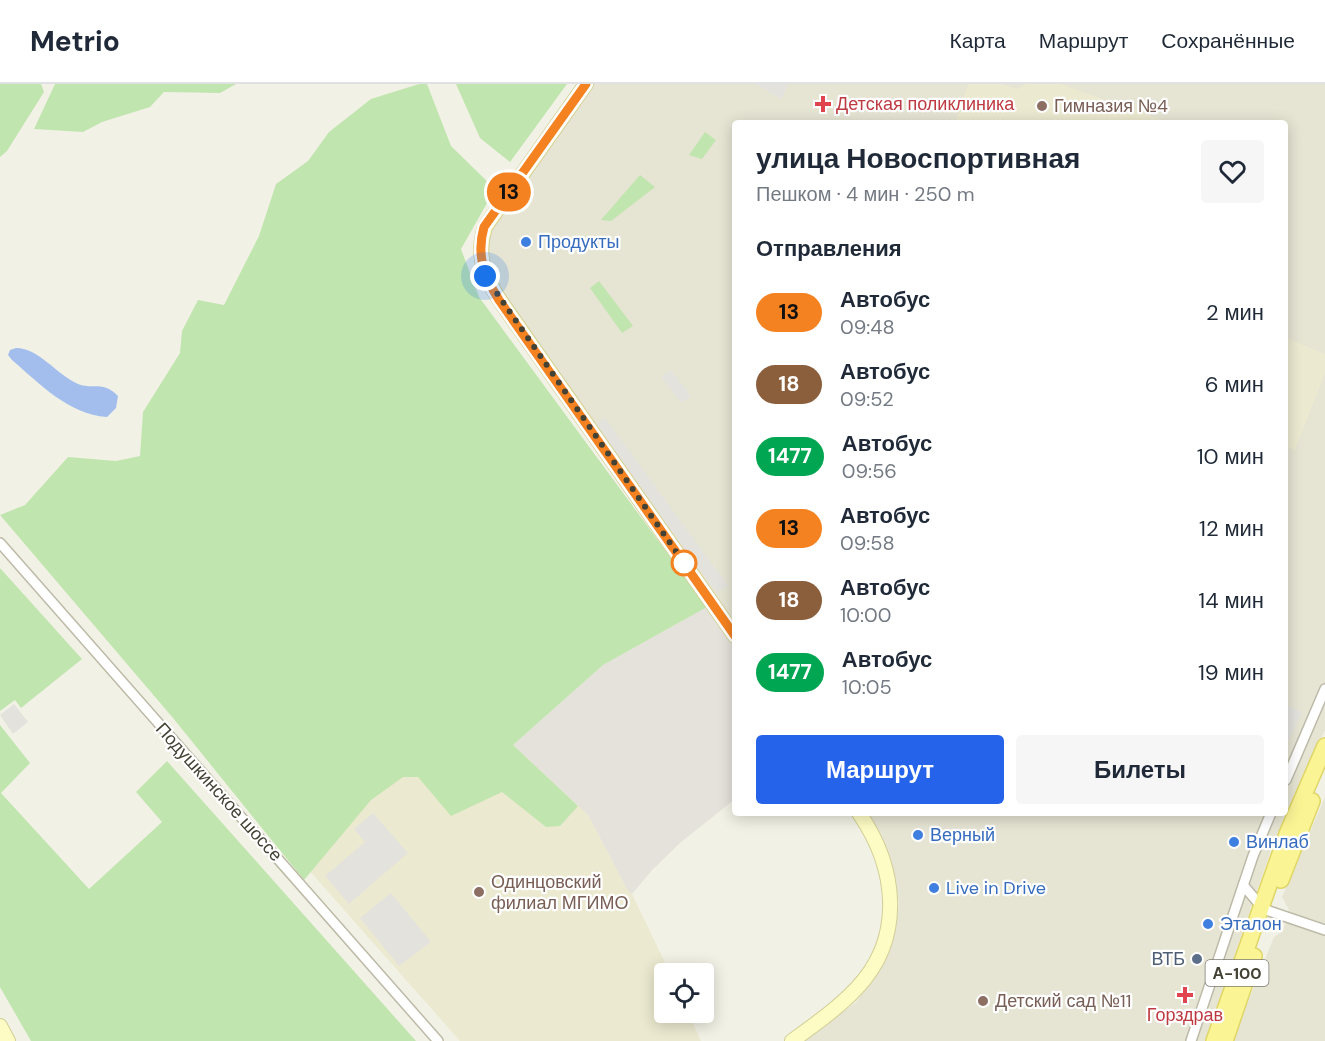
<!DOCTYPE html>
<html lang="ru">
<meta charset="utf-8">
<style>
body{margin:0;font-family:"DM Sans",sans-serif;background:#f6f6f7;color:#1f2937;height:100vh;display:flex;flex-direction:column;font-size:22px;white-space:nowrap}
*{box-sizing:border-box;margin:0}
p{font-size:20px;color:#747a83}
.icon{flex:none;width:33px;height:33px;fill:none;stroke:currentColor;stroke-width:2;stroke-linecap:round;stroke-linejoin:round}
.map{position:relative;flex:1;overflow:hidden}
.details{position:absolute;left:732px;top:36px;width:556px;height:696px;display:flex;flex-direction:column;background:#fff;border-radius:6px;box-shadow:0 3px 15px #0003}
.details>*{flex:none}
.badge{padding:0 12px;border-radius:20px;font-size:21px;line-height:39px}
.fabs{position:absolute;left:654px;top:879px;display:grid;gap:12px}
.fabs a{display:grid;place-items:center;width:60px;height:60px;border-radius:6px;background:#fff;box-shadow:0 3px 15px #0003;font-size:30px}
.you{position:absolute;width:30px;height:30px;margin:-15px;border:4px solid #fff;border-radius:50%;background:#1a73e8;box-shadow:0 0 0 9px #1a73e833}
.map>.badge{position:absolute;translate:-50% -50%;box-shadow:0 0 0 3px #fff}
h2{padding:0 24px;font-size:22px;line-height:54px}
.round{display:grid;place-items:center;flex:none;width:63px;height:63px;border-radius:6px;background:#f6f6f7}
.head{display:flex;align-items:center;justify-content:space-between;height:102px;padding:0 24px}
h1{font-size:28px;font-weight:600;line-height:45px}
.button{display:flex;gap:12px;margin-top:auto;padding:12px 24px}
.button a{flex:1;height:69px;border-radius:6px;background:#2563eb;color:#fff;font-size:24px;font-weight:600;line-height:69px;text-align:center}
.button a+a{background:#f6f6f7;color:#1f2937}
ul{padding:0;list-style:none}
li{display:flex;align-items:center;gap:18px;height:72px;padding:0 24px}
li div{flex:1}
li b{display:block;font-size:22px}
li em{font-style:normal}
li .badge{min-width:66px;font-weight:700;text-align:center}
header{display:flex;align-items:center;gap:36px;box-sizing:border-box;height:84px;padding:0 30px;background:#fff;border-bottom:2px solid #e0e1e3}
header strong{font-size:28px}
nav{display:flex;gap:33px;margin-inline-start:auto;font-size:21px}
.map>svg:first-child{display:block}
.residential{fill:#e6e4d3}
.industrial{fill:#e4e2da}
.education{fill:#ebe9cf}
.green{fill:#c0e5af}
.parking{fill:#e3e2dd}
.water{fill:#a3beed}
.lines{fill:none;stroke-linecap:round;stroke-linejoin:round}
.street-casing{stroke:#bdbaa8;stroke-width:12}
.secondary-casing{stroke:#d1ce96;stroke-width:16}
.primary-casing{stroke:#dfd666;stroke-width:18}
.street{stroke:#fff;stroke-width:9}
.secondary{stroke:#fdfcc4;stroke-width:14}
.primary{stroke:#fbf495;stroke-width:15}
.line-casing{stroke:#fff;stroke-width:14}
.line{stroke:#f58220;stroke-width:9}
.walk{stroke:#444235;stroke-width:6;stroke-dasharray:0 10.8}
.health-dot{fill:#e0444e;stroke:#fff;stroke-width:2}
.education-dot{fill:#8d6e63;stroke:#fff;stroke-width:2}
.shop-dot{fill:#3f7fe0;stroke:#fff;stroke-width:2}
.stop-dot{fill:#fff;stroke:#f58220;stroke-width:3}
.service-dot{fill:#5c6f8a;stroke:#fff;stroke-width:2}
.labels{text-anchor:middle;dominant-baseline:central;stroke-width:4.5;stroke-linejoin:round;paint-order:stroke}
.shield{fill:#fff;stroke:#7c7b72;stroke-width:1.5}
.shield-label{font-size:16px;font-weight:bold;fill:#444235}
.health-label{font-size:18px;fill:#be3a42;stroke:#fff;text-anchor:start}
.education-label{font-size:18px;fill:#785e54;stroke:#fff;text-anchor:start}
.shop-label{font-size:18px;fill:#366cbe;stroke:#fff;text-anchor:start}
.street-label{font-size:18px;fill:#444235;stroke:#fff}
.service-label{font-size:18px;fill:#4e5e75;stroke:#fff;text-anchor:end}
</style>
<header>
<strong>Metrio</strong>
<nav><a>Карта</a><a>Маршрут</a><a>Сохранённые</a></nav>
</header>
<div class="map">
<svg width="1325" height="957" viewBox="0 0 1325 957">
<rect width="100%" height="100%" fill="#f2f1e5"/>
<path class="residential" d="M593 0H1325V646L1273 760 1205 957H805L855 919 875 894 889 867 896 844 899 819 894 791 881 754 865 729H1286V39H735V543L488 194 483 170 499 129Z
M1325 713V957H1232L1274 853 1283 847 1289 826 1282 813Z"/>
<path class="industrial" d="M707 523 735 561V715L681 758 652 786 632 810 628 807 588 731 513 661 603 581Z"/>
<path class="education" d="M968 0H1001L1017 5 1027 0H1060L1171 39H955Z
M1286 254 1325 270V289L1295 366 1286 362Z
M513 661 588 731 628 807 632 810 670 889 664 890V928L688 929 701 957H460L307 784 353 729 404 686Z"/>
<path class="green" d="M0 0H41L44 8 7 67 0 73Z
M55 0H236L220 9 164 8 150 23 102 38 83 48 34 45Z
M419 0H427L451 62 495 105 461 165 479 213 707 523 603 581 513 661 578 722 560 742 546 743 502 708 451 732 418 693H403L371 716 304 796 173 634 0 431 25 421 68 373 116 377 140 372 143 328 180 269 182 247 198 216 224 221 259 152 276 100 308 77 329 48 371 15Z
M456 0H567L510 78 480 54Z
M705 48 716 56 702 75 689 71Z
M640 91 655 103 611 137 601 136Z
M599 197 633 242 622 249 590 204Z
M0 484 82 575 21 624 15 616 0 627Z
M0 641 30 679 1 709 89 805 162 738 136 708 167 677 416 957H31L0 903Z"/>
<path class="parking" d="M756 0H788L781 15Z
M671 286 691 312 681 319 661 293Z
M605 334 728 502 717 509 595 341Z
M14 620 28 638 13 650 0 631Z
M1286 621 1302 628 1286 661Z
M373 729 408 769 349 820 325 792 365 758 354 745Z
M391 809 431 858 399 882 360 834Z"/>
<path class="water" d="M16 264C39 264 57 291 78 300 93 306 103 296 118 312L116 324 107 333C68 330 40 300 12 276L8 271 10 266Z"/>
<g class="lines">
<g class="street-casing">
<path id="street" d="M0 459 438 957
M1286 696 1325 605
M1243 801 1261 822 1269 827 1325 846
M1191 957 1253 772 1271 729"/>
</g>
<g class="secondary-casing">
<path id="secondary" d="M586 0 485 143C476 171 484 192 499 215L735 552
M0 942 8 957
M792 957C814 941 837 925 856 905 905 854 897 784 859 729"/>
</g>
<g class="primary-casing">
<path id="primary" d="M1281 796 1312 717
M1214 957 1287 750 1325 662
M1225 957 1254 872"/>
</g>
<use href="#street" class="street"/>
<use href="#secondary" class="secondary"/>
<use href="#primary" class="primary"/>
</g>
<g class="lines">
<g class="line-casing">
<path id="line" d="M586 0 484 143C476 171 484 192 499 216L735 552"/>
</g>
<use href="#line" class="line"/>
<path class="walk" d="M485 192 684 479"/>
</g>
<g class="health-dot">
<path d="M820 11h6v6h6v6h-6v6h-6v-6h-6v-6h6z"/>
<path d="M1182 902h6v6h6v6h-6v6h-6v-6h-6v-6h6z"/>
</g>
<g class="education-dot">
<circle cx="1042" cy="22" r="6"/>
<circle cx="479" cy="808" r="6"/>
<circle cx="983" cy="917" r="6"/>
</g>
<g class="shop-dot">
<circle cx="526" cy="158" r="6"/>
<circle cx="918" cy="751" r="6"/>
<circle cx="1234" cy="758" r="6"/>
<circle cx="934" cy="804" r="6"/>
<circle cx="1208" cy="840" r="6"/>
</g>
<circle class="stop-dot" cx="684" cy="479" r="12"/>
<circle class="service-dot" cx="1197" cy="875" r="6"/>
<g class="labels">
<rect class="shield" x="1205.5" y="876" width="63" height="26" rx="4.5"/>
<g class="shield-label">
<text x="1237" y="889">А-100</text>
</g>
<g class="health-label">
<text x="836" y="20">Детская поликлиника</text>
<text x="1185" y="931" text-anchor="middle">Горздрав</text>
</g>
<g class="education-label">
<text x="1054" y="22">Гимназия №4</text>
<text x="491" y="798">Одинцовский<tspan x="491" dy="21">филиал МГИМО</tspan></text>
<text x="995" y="917">Детский сад №11</text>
</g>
<g class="shop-label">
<text x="538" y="158">Продукты</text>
<text x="930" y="751">Верный</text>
<text x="1246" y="758">Винлаб</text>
<text x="946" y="804">Live in Drive</text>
<text x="1220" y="840">Эталон</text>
</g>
<g class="street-label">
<text transform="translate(219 708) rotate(48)">Подушкинское шоссе</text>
</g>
<g class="service-label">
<text x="1185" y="875">ВТБ</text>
</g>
</g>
</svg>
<div class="fabs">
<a><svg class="icon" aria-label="locate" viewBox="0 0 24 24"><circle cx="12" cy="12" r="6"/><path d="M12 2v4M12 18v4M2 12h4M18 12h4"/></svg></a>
</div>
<div class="you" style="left:485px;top:192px"></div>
<b class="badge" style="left:509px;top:108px;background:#f58220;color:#111">13</b>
<section class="details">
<div class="head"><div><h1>улица Новоспортивная</h1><p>Пешком · 4 мин · 250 m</p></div><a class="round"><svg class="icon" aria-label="heart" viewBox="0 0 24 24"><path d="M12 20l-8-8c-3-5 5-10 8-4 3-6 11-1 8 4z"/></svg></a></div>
<h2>Отправления</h2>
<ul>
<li><span class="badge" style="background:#f58220;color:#111">13</span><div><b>Автобус</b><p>09:48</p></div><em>2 мин</em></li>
<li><span class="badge" style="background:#8b5e3c;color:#fff">18</span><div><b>Автобус</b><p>09:52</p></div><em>6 мин</em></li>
<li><span class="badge" style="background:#00a651;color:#fff">1477</span><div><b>Автобус</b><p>09:56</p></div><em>10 мин</em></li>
<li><span class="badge" style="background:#f58220;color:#111">13</span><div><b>Автобус</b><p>09:58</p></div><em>12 мин</em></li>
<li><span class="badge" style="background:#8b5e3c;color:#fff">18</span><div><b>Автобус</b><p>10:00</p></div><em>14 мин</em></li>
<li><span class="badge" style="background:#00a651;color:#fff">1477</span><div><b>Автобус</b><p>10:05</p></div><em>19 мин</em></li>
</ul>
<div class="button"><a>Маршрут</a><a>Билеты</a></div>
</section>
</div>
